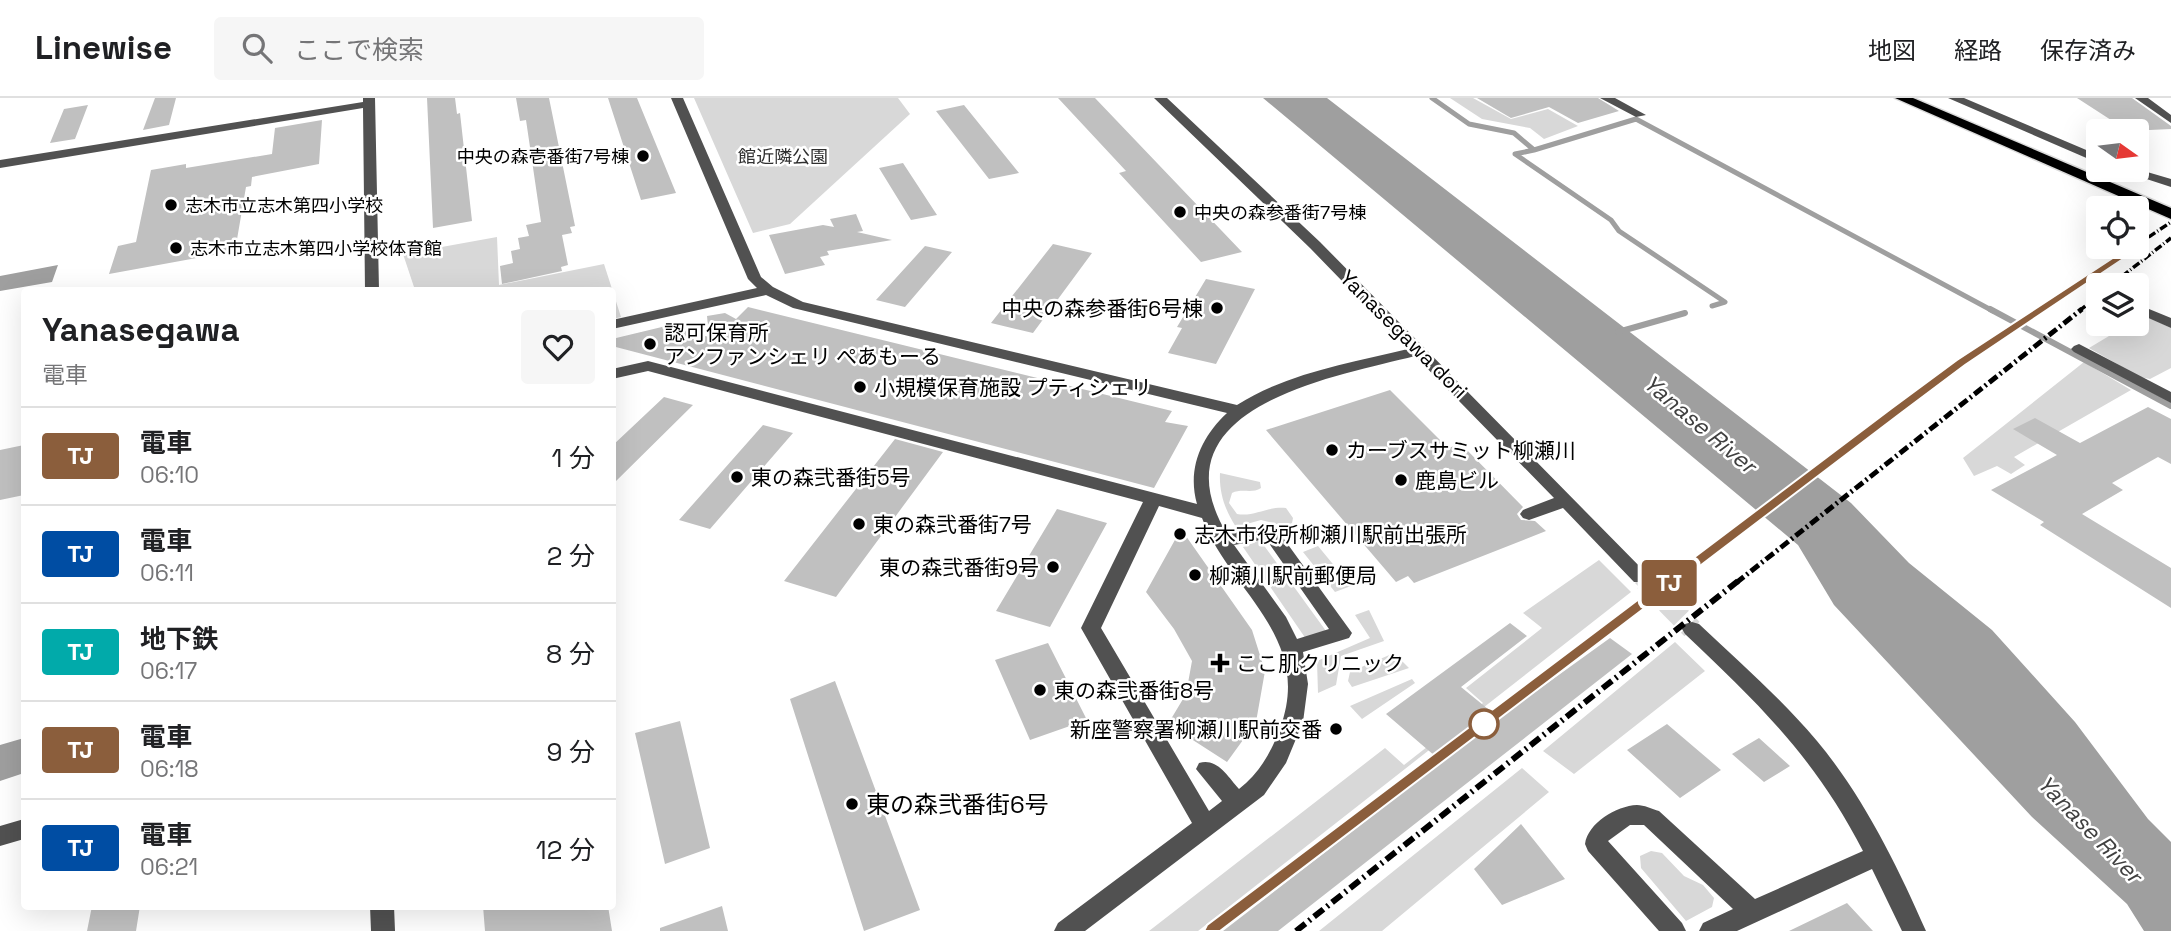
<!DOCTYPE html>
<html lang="ja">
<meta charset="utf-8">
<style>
body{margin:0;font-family:"Space Grotesk","Noto Sans JP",sans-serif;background:#f6f6f6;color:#202124;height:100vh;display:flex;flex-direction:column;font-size:26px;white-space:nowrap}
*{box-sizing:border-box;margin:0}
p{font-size:23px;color:#757577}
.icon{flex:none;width:38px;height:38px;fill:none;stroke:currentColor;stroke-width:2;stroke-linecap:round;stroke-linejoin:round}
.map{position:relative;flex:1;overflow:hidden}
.panel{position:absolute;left:21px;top:189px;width:595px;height:623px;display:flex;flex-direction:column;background:#fff;border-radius:7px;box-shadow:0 7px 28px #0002}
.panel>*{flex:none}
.badge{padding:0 14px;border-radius:5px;font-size:24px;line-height:46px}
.needle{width:46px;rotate:104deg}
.fabs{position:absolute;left:2086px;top:21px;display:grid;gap:14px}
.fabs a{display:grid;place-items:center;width:63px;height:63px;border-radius:7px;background:#fff;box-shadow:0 7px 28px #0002;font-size:35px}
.map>.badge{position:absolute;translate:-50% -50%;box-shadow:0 0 0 4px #fff}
.round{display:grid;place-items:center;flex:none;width:74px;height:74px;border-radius:7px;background:#f6f6f6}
.summary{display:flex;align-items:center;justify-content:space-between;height:119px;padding:0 21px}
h1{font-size:33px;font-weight:700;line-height:52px}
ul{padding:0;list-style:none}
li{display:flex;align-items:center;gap:21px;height:98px;padding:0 21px;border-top:2px solid #e0e0e0}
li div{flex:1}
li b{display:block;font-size:26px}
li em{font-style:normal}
li .badge{min-width:77px;font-weight:700;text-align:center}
header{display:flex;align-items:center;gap:42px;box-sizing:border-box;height:98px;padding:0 35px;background:#fff;border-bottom:2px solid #e0e0e0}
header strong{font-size:33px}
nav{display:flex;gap:38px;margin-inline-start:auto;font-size:24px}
.search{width:490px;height:63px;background:#f6f6f6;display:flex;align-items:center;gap:18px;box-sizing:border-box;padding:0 24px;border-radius:7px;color:#757577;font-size:26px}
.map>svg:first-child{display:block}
.green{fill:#d8d8d8}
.water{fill:#9f9f9f}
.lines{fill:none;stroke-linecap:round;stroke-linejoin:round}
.stream-far1{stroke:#9f9f9f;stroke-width:5}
.stream{stroke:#9f9f9f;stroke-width:6}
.building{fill:#c0c0c0}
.minor-tunnel-far1{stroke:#d9d9d9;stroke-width:17;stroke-dasharray:17 8;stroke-linecap:butt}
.minor-tunnel{stroke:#d9d9d9;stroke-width:21;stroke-dasharray:21 10;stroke-linecap:butt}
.highway-casing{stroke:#dbdbdb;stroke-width:3}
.minor{fill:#515151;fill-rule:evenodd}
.highway{fill:#000;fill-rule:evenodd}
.rail-far2{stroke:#000;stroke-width:3.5;stroke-dasharray:8 2.5 1 2.5;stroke-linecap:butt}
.rail-far1{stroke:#000;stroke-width:5;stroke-dasharray:10 3.5 2 3.5;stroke-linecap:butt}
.rail{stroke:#000;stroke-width:6;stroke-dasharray:12 4.5 2 4.5;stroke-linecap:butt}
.line{fill:#8b5e3c;stroke:#fff;stroke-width:2}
.poi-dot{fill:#000;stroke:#fff;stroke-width:2.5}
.stop-dot{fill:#fff;stroke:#8b5e3c;stroke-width:3.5}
.labels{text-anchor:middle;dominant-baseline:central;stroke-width:5;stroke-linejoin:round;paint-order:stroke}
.far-poi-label{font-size:18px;fill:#000;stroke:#fff;text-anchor:start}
.far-park-label{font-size:18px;fill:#2f2f2f;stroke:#fff}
.poi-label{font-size:21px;fill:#000;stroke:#fff;text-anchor:start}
.street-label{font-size:21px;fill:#000;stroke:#fff}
.water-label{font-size:23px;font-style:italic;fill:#404040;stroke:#fff}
.near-poi-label{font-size:24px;fill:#000;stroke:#fff;text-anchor:start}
</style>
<header>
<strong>Linewise</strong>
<div class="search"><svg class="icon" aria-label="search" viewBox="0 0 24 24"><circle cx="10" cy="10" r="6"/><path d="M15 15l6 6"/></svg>ここで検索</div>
<nav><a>地図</a><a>経路</a><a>保存済み</a></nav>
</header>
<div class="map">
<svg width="2171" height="833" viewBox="0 0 2171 833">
<rect width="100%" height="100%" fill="#fff"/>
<path class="green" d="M694 0H898L910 16 790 126 753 135Z
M1450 0H1473L1511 21 1548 11 1578 28 1544 41 1530 30 1482 21Z
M497 139 499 187 604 166 621 219 613 221 612 192H415L403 156Z
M2144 217 2171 230V270L2150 281 2140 279 2089 250 2129 226H2137V221Z
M2084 264 2131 292 2014 359 2025 367 2011 376 1997 368 1974 378 1963 360Z
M1220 375 1260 384 1261 390C1252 396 1242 390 1232 395L1229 405 1237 416C1255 419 1267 408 1286 410L1293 420 1292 425 1284 428 1261 422 1236 429C1225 412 1219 395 1220 375Z
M1260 442 1326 533 1306 541 1243 449Z
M1318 448 1351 488 1335 494 1303 454Z
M1599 462 1631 494 1198 833H1149L1385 650 1404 667 1483 605 1466 590 1542 530 1523 515Z
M1369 512 1384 543 1341 558 1336 587 1318 595 1317 563 1370 540 1355 517Z
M1675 544 1705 573 1574 676 1543 653Z
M1394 555 1409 570 1352 589 1348 583 1350 574Z
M1412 581 1415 585 1362 621 1350 608Z
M1522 670 1549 694 1382 833H1319Z
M1651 753 1662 755 1684 778 1703 787 1714 800 1712 809 1686 823 1641 770 1640 758Z"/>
<path class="water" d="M1263 0H1327L1851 405 1909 465 1992 532 2075 624 2148 721 2171 744V833H2144L2127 806 2032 719 1834 507 1798 447Z
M58 167 52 184 0 193V178Z
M24 640V675L0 683V647Z"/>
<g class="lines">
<path class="stream-far1" d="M1432 0 1469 26 1514 35 1534 52 1636 21 1993 213
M1534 52 1515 56 1611 122 1619 133 1725 204 1712 208"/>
<path class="stream" d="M1990 211 2171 308
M1618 234 1685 215"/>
</g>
<path class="building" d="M155 0H176L169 27 143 32Z
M427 0H455L457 16 460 15 472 123 433 130Z
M516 0H549L575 128 570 129 572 135 562 137 568 167 561 169 562 173 502 186 500 168 513 165 511 153 520 151 518 140 529 138 526 127 541 124 526 22 520 23Z
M608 0H637L676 95 641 102Z
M1058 0H1095L1242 154 1201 164 1119 75 1126 73Z
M1477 0H1598L1619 13 1578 25 1549 9 1511 20Z
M2077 0H2132L2171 28V31L2128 33Z
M88 7 75 41 50 45 64 11Z
M964 7 1019 75 989 81 936 13Z
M322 22 319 66 252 79 251 88 246 89 235 153 109 176 118 148 136 144 151 72 186 66V70L272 56 275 30Z
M903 65 937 117 911 122 879 70Z
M856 116 863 133 857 134 892 142 827 153 829 157 820 159 825 167 785 176 769 137 823 127 834 129 830 121Z
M1053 146 1092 155 1033 235 991 225Z
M925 148 952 154 905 209 876 202Z
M1206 181 1255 191 1216 266 1168 255 1182 230 1177 229Z
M748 209 1172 313 1165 324 1188 328 1154 390 612 248V241L666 228 709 239 707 218 725 215 736 221Z
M1390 292 1448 350 1461 346 1523 409 1517 416 1521 422 1535 423 1546 433 1414 485 1408 478 1396 484 1266 332Z
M664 299 693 307 612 387V348Z
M2148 309 2171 321V366L2158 359 2112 385 2123 392 2082 416 2171 470V510L2040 427 2044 424 1991 392 2057 357 2013 331 2035 320 2080 345Z
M763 327 793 335 710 431 679 422Z
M895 341 943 354 836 499 784 483Z
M24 347V397L0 402V352Z
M1057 411 1107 425 1050 529 996 513Z
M1181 431 1252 532 1265 573 1256 624 1227 664 1168 626 1186 596 1192 563 1174 531 1146 494Z
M1510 525 1527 538 1461 589 1499 620 1610 540 1632 556 1278 833H1223L1442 664 1386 616Z
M1048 545 1087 622 1030 642 995 562Z
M835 583 920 812 864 833 790 601Z
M680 623 710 750 665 766 635 635Z
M1667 626 1721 672 1680 700 1627 652Z
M1759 640 1790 668 1764 684 1732 656Z
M1521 726 1565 781 1502 807 1474 771Z
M1847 805 1873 833H1789Z
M92 808H140L136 833H87Z
M483 808H608L612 833H485Z
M722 808 728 833H660V830Z"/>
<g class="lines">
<path class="minor-tunnel-far1" d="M1641 479 1647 485"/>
<path class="minor-tunnel" d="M1645 483 1692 531"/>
<g class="highway-casing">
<path id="highway" d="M1895 0H1913L2171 110V121Z"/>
</g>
<path class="minor" d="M363 0H375L379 192H365L363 10 0 70V62L363 4Z
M671 0H683L761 179 773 189 803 204 1237 307C1287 275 1351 265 1408 251L1310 150 1154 0H1167L1320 144 1650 479 1648 484H1634L1563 410 1529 422 1523 420 1520 416 1523 412 1554 400 1415 258C1333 279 1151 309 1227 436L1270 428 1276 430 1352 535 1349 540 1303 554 1308 586 1303 624 1286 665 1264 697 1085 833H1054L1058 825 1192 725 1081 530 1143 404 648 273 612 281V271L648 263 1197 406C1187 371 1201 339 1227 315L793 210 766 197 612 231V222L757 190 748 181ZM1159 408 1202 420C1230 494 1314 539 1280 630 1272 653 1259 676 1239 691 1228 679 1217 659 1199 665L1196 671 1222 703 1209 713 1101 530ZM1266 441 1329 531 1297 541 1286 519 1234 447Z
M1600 0H1615L1646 17 1636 19Z
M1948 0H1964L2098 57V65Z
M2135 0H2148L2171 17V25Z
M2137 71 2171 81V89L2119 72Z
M2149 211 2171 220V230L2144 218V212Z
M2079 246 2171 294V305L2074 254 2071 251 2074 248Z
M1692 524 1699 526C1739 564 1781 600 1817 643 1863 698 1897 767 1926 833H1902L1872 771 1737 833H1699L1703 825 1733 811 1644 727H1630L1608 743 1682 825 1686 833H1659L1588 753 1585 746C1588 725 1616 708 1637 707 1644 707 1652 711 1659 713L1755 801 1863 753C1815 660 1760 607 1685 536L1682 531 1685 526Z
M24 721V741L0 748V728Z
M370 808H394L395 833H371Z"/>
<use href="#highway" class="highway"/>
<path class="rail-far2" d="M2137 147 2171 124
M2111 187 2171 140
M2038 213 2134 149
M2079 213 2098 198"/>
<path class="rail-far1" d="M1670 485 1961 264 2041 211
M1736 485 2082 211"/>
<path class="rail" d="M1213 833 1672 483
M1296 833 1738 483"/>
</g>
<path class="line" d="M2134 146 2139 149 2138 151 1965 267 1901 315 1220 833H1204L1207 827 1892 310 1957 262Z"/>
<g class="poi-dot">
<circle cx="643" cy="58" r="7"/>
<circle cx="171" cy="107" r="7"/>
<circle cx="1180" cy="114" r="7"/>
<circle cx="176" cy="150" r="7"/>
<circle cx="1217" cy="210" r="7"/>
<circle cx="650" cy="246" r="7"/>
<circle cx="860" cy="289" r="7"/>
<circle cx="1332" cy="352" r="7"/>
<circle cx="737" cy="379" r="7"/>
<circle cx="1401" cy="382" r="7"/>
<circle cx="859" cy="426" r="7"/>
<circle cx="1180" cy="436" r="7"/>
<circle cx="1053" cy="469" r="7"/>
<circle cx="1195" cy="477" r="7"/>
<path d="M1216.5 554.5h7v7h7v7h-7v7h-7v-7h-7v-7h7z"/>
<circle cx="1040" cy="592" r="7"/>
<circle cx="1336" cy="631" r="7"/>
<circle cx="852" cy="706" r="7"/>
</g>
<circle class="stop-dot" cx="1484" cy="626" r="14"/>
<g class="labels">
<g class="far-poi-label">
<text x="629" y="58" text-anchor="end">中央の森壱番街7号棟</text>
<text x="185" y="107">志木市立志木第四小学校</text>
<text x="1194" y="114">中央の森参番街7号棟</text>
<text x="190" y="150">志木市立志木第四小学校体育館</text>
</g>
<g class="far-park-label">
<text x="783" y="58">館近隣公園</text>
</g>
<g class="poi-label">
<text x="1203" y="210" text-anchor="end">中央の森参番街6号棟</text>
<text x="664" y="234">認可保育所<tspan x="664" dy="24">アンファンシェリ ぺあもーる</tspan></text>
<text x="874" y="289">小規模保育施設 プティシェリ</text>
<text x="1346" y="352">カーブスサミット柳瀬川</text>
<text x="751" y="379">東の森弐番街5号</text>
<text x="1415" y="382">鹿島ビル</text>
<text x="873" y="426">東の森弐番街7号</text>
<text x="1194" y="436">志木市役所柳瀬川駅前出張所</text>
<text x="1039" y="469" text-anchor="end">東の森弐番街9号</text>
<text x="1209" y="477">柳瀬川駅前郵便局</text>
<text x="1236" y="565">ここ肌クリニック</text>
<text x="1054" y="592">東の森弐番街8号</text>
<text x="1322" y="631" text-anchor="end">新座警察署柳瀬川駅前交番</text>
</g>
<g class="street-label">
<text transform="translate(1404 236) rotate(45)">Yanasegawa dori</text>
</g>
<g class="water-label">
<text transform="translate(1700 326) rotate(40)">Yanase River</text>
<text transform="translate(2090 731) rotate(46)">Yanase River</text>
</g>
<g class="near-poi-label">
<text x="866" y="706">東の森弐番街6号</text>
</g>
</g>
</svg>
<div class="fabs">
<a><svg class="needle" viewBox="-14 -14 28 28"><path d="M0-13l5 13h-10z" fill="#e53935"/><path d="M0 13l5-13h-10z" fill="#757577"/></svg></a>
<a><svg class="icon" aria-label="locate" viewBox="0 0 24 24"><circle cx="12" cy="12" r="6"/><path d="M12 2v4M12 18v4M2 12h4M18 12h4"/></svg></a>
<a><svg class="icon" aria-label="layers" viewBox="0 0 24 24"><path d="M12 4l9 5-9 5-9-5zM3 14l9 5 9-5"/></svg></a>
</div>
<b class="badge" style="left:1669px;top:485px;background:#8b5e3c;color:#fff">TJ</b>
<section class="panel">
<div class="summary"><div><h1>Yanasegawa</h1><p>電車</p></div><a class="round"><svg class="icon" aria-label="heart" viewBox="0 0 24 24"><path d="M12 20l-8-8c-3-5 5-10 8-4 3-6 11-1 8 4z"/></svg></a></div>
<ul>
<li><span class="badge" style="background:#8b5e3c;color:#fff">TJ</span><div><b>電車</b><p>06:10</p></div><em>1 分</em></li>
<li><span class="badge" style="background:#004da3;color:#fff">TJ</span><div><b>電車</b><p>06:11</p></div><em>2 分</em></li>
<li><span class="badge" style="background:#01aaaa;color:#fff">TJ</span><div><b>地下鉄</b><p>06:17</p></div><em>8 分</em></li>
<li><span class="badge" style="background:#8b5e3c;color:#fff">TJ</span><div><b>電車</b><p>06:18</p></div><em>9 分</em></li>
<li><span class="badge" style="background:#004da3;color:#fff">TJ</span><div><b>電車</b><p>06:21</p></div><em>12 分</em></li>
</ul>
</section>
</div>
